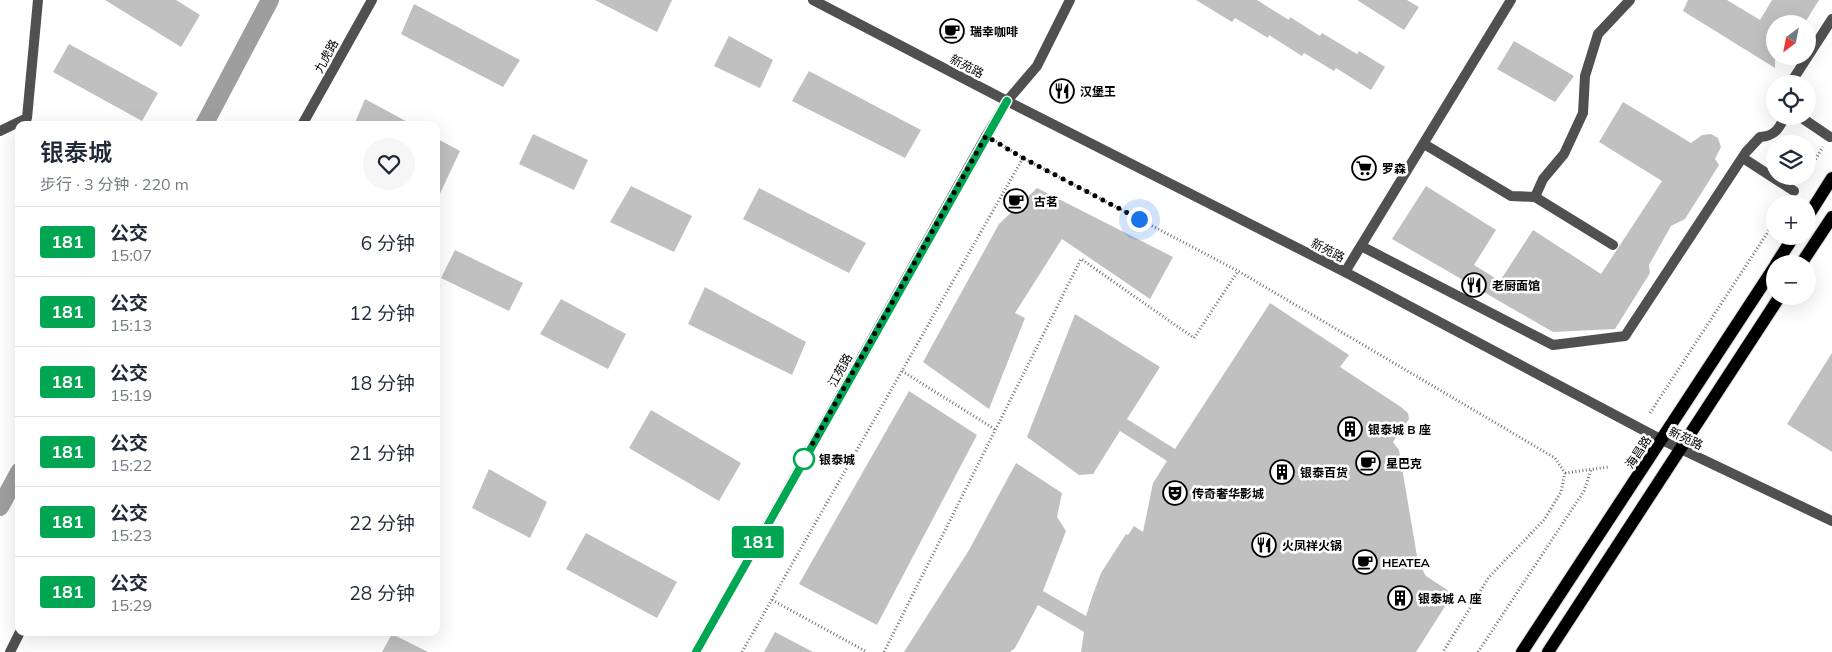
<!DOCTYPE html>
<html lang="zh">
<meta charset="utf-8">
<style>
body{margin:0;font-family:Mulish,"Noto Sans SC",sans-serif;background:#f6f6f7;color:#1f2937;height:100vh;display:flex;flex-direction:column;font-size:19px;white-space:nowrap}
*{box-sizing:border-box;margin:0}
p{font-size:16px;color:#747a83}
.icon{flex:none;width:28px;height:28px;fill:none;stroke:currentColor;stroke-width:2;stroke-linecap:round;stroke-linejoin:round}
.map{position:relative;flex:1;overflow:hidden}
.sheet{position:absolute;left:15px;top:121px;width:425px;height:515px;display:flex;flex-direction:column;background:#fff;border-radius:10px;box-shadow:0 5px 20px #0002}
.sheet>*{flex:none}
.badge{padding:0 10px;border-radius:4px;font-size:18px;line-height:32px}
.needle{width:32px;rotate:212deg}
.tools{position:absolute;left:1766px;top:15px;display:grid;gap:10px}
.tools a{display:grid;place-items:center;width:50px;height:50px;border-radius:50%;background:#fff;box-shadow:0 5px 20px #0002;font-size:25px}
.you{position:absolute;width:25px;height:25px;margin:-12px;border:4px solid #fff;border-radius:50%;background:#1a73e8;box-shadow:0 0 0 8px #1a73e833}
.map>.badge{position:absolute;translate:-50% -50%;box-shadow:0 0 0 2px #fff}
.round{display:grid;place-items:center;flex:none;width:52px;height:52px;border-radius:26px;background:#f6f6f7}
.overview{display:flex;align-items:center;justify-content:space-between;height:85px;padding:0 25px}
h1{font-size:24px;font-weight:600;line-height:38px}
ul{padding:0;list-style:none}
li{display:flex;align-items:center;gap:15px;height:70px;padding:0 25px;border-top:1px solid #e0e1e3}
li div{flex:1}
li b{display:block;font-size:19px}
li em{font-style:normal}
li .badge{min-width:55px;font-weight:700;text-align:center}
.map>svg:first-child{display:block}
.lines{fill:none;stroke-linecap:round;stroke-linejoin:round}
.canal{stroke:#9e9e9e;stroke-width:18}
.building{fill:#c0c0c0}
.primary-casing{stroke:#dbdbdb;stroke-width:14}
.path{stroke:#727272;stroke-width:3;stroke-dasharray:1 2.5;stroke-linecap:butt}
.service{stroke:#505050;stroke-width:10}
.minor{stroke:#505050;stroke-width:10}
.tertiary{stroke:#505050;stroke-width:10}
.primary{stroke:#000;stroke-width:12}
.line-casing{stroke:#fff;stroke-width:11}
.line{stroke:#00a651;stroke-width:8}
.walk{stroke:#000;stroke-width:5;stroke-dasharray:0 9}
.stop-dot{fill:#fff;stroke:#00a651;stroke-width:2.5}
.labels{text-anchor:middle;dominant-baseline:central;stroke-width:5;stroke-linejoin:round;paint-order:stroke}
.poi-label{font-size:12px;font-weight:bold;fill:#000;stroke:#fff;text-anchor:start}
.street-label{font-size:12px;fill:#000;stroke:#fff}
.stop-label{font-size:12px;font-weight:bold;fill:#000;stroke:#fff;text-anchor:start}
</style>
<div class="map">
<svg width="1832" height="652" viewBox="0 0 1832 652">
<rect width="100%" height="100%" fill="#fff"/>
<g class="lines">
<path class="canal" d="M204 125 270 0
M0 507 19 472"/>
</g>
<path class="building" d="M105 0H176L200 15 181 47Z
M595 0H672L657 32Z
M1196 0H1257L1289 20 1290 17 1320 36 1322 33 1357 54 1359 51 1385 67 1371 90 1336 68 1334 71 1304 53 1302 56 1269 35 1268 38 1235 18 1232 22Z
M1357 0H1407L1419 7 1404 30Z
M1688 0H1727L1760 20 1772 0H1819L1804 24H1775V68L1683 11Z
M414 4 520 60 503 87 401 34Z
M729 36 773 60 760 88 714 66Z
M1514 41 1574 76 1555 102 1497 69Z
M69 44 158 93 142 121 53 72Z
M809 71 921 130 905 158 792 101Z
M365 99 413 125H354Z
M1623 102 1691 143 1702 135 1711 134 1718 138 1721 147 1715 159 1719 165 1685 219 1671 226 1649 265 1650 273 1615 329 1553 332 1392 239 1426 186 1496 230 1474 265 1500 281 1533 230 1601 274 1662 181 1599 142Z
M533 134 588 160 574 190 519 164Z
M436 138 460 151 436 202Z
M631 186 692 216 674 252 610 222Z
M759 188 866 243 849 273 743 219Z
M1037 188 1173 257 1150 299 1062 239 1015 313 1025 318 989 409 923 362 999 224Z
M455 250 523 283 509 311 441 278Z
M705 287 806 342 792 375 688 324Z
M561 299 626 334 608 369 540 334Z
M1270 303 1349 355 1340 367 1401 407 1408 413 1409 419 1393 442 1399 450 1418 562 1426 576 1446 589 1450 593 1451 597 1416 652H1081L1084 632 1038 605 1015 648 1010 652H904L969 550 1016 463 1062 493 1057 517 1066 531 1043 591 1086 616 1092 597 1101 573 1126 534 1128 535 1134 526 1143 532 1153 483 1167 461 1120 431 1093 474 1079 475 1027 437 1075 314 1160 367 1127 419 1175 449Z
M1832 353V452L1787 424Z
M909 391 977 435 877 625 799 584Z
M651 410 741 463 719 501 629 448Z
M489 469 547 502 530 538 472 508Z
M586 533 677 582 657 618 566 569Z
M775 632 813 652H764Z
M392 634 428 652H382Z"/>
<g class="lines">
<g class="primary-casing">
<path id="primary" d="M1808 216 1832 178
M1776 264 1794 236
M1801 264 1832 217
M1522 652 1775 266
M1548 652 1780 296"/>
</g>
<path class="path" d="M996 141 1023 158
M1808 171 1823 147
M902 371 996 430
M1650 413 1775 221
M1565 473 1609 467
M772 600 867 652
M742 652 1023 158 1238 271 1555 458 1565 473 1561 492 1544 520 1489 577 1443 652
M884 652 1081 259 1194 338 1238 271
M1478 652 1584 491 1591 470"/>
<path class="service" d="M1790 84 1832 19
M1799 116 1830 137
M1424 144 1511 196 1535 197 1613 245
M1743 158 1794 191
M1535 197 1543 179 1564 154 1583 113 1585 76 1598 34 1630 0
M1361 246 1553 345 1625 336 1746 152 1760 137C1775 136 1779 129 1785 116"/>
<path class="minor" d="M813 0 1007 101 1345 272 1662 440 1832 521
M0 131 27 118 38 0
M1345 272 1511 0
M696 652 986 136 1007 101 1037 66 1070 0"/>
<path class="tertiary" d="M302 125 372 0
M10 652 20 632"/>
<use href="#primary" class="primary"/>
</g>
<g class="lines">
<g class="line-casing">
<path id="line" d="M696 652 1007 101"/>
</g>
<use href="#line" class="line"/>
<path class="walk" d="M804 459 986 136 1023 158 1139 219"/>
</g>
<defs>
<g id="cafe-ring" transform="scale(1.25)"><circle r="9.5" fill="#fff" stroke="#000" stroke-width="1.5"/><path d="M-5.5-4.5H6V0H3Q3 3.5 0 3.5H-2.5Q-5.5 3.5-5.5 0ZM3-3.2v2h1.7v-2ZM-6 4.5H4V6H-6Z" fill="#000"/></g>
<g id="restaurant-ring" transform="scale(1.25)"><circle r="9.5" fill="#fff" stroke="#000" stroke-width="1.5"/><path d="M-5-6h1v4h1v-4h1v4h1v-4h1v5L-1.5 .5V6h-2V.5L-5-1ZM5-6V6H3V1.5H1.5Q1.5-4 5-6Z" fill="#000"/></g>
<g id="supermarket-ring" transform="scale(1.25)"><circle r="9.5" fill="#fff" stroke="#000" stroke-width="1.5"/><path d="M-6-5.5h2.5l.6 2H6L4.5 2H-2.5L-4.4-4H-6ZM-1.5 3.2a1.3 1.3 0 1 0 .1 0ZM3 3.2a1.3 1.3 0 1 0 .1 0Z" fill="#000"/></g>
<g id="building-ring" transform="scale(1.25)"><circle r="9.5" fill="#fff" stroke="#000" stroke-width="1.5"/><path d="M-4-6H4V6H1V3H-1V6H-4ZM-2.5-4.3h1.7v1.8h-1.7ZM.8-4.3h1.7v1.8H.8ZM-2.5-1h1.7V.8h-1.7ZM.8-1h1.7V.8H.8Z" fill="#000"/></g>
<g id="theatre-ring" transform="scale(1.25)"><circle r="9.5" fill="#fff" stroke="#000" stroke-width="1.5"/><path d="M-5-5.5Q0-4 5-5.5V0Q5 5 0 6Q-5 5-5 0ZM-3.3-2.5H-1v1.5H-3.3ZM1-2.5H3.3v1.5H1ZM-2.8 1Q0 5.5 2.8 1Z" fill="#000"/></g>
</defs>
<g fill-rule="evenodd">
<use href="#cafe-ring" x="952" y="31"/>
<use href="#restaurant-ring" x="1062" y="91"/>
<use href="#supermarket-ring" x="1364" y="168"/>
<use href="#cafe-ring" x="1016" y="201"/>
<use href="#restaurant-ring" x="1474" y="285"/>
<use href="#building-ring" x="1350" y="429"/>
<use href="#cafe-ring" x="1368" y="463"/>
<use href="#building-ring" x="1282" y="472"/>
<use href="#theatre-ring" x="1175" y="493"/>
<use href="#restaurant-ring" x="1264" y="545"/>
<use href="#cafe-ring" x="1365" y="562"/>
<use href="#building-ring" x="1400" y="598"/>
</g>
<circle class="stop-dot" cx="804" cy="459" r="10"/>
<g class="labels">
<g class="poi-label">
<text x="970" y="31">瑞幸咖啡</text>
<text x="1080" y="91">汉堡王</text>
<text x="1382" y="168">罗森</text>
<text x="1034" y="201">古茗</text>
<text x="1492" y="285">老厨面馆</text>
<text x="1368" y="429">银泰城 B 座</text>
<text x="1386" y="463">星巴克</text>
<text x="1300" y="472">银泰百货</text>
<text x="1192" y="493">传奇奢华影城</text>
<text x="1282" y="545">火凤祥火锅</text>
<text x="1382" y="562">HEATEA</text>
<text x="1418" y="598">银泰城 A 座</text>
</g>
<g class="street-label">
<text transform="translate(326 56) rotate(-61)">九虎路</text>
<text transform="translate(967 66) rotate(27)">新苑路</text>
<text transform="translate(1328 250) rotate(27)">新苑路</text>
<text transform="translate(840 370) rotate(-61)">江苑路</text>
<text transform="translate(1686 438) rotate(26)">新苑路</text>
<text transform="translate(1638 452) rotate(-56)">海昌路</text>
</g>
<g class="stop-label">
<text x="819" y="459">银泰城</text>
</g>
</g>
</svg>
<div class="tools">
<a><svg class="needle" viewBox="-14 -14 28 28"><path d="M0-13l5 13h-10z" fill="#e53935"/><path d="M0 13l5-13h-10z" fill="#747a83"/></svg></a>
<a><svg class="icon" aria-label="locate" viewBox="0 0 24 24"><circle cx="12" cy="12" r="6"/><path d="M12 2v4M12 18v4M2 12h4M18 12h4"/></svg></a>
<a><svg class="icon" aria-label="layers" viewBox="0 0 24 24"><path d="M12 4l9 5-9 5-9-5zM3 14l9 5 9-5"/></svg></a>
<a>+</a>
<a>−</a>
</div>
<div class="you" style="left:1139px;top:219px"></div>
<b class="badge" style="left:758px;top:542px;background:#00a651;color:#fff">181</b>
<section class="sheet">
<div class="overview"><div><h1>银泰城</h1><p>步行 · 3 分钟 · 220 m</p></div><a class="round"><svg class="icon" aria-label="heart" viewBox="0 0 24 24"><path d="M12 20l-8-8c-3-5 5-10 8-4 3-6 11-1 8 4z"/></svg></a></div>
<ul>
<li><span class="badge" style="background:#00a651;color:#fff">181</span><div><b>公交</b><p>15:07</p></div><em>6 分钟</em></li>
<li><span class="badge" style="background:#00a651;color:#fff">181</span><div><b>公交</b><p>15:13</p></div><em>12 分钟</em></li>
<li><span class="badge" style="background:#00a651;color:#fff">181</span><div><b>公交</b><p>15:19</p></div><em>18 分钟</em></li>
<li><span class="badge" style="background:#00a651;color:#fff">181</span><div><b>公交</b><p>15:22</p></div><em>21 分钟</em></li>
<li><span class="badge" style="background:#00a651;color:#fff">181</span><div><b>公交</b><p>15:23</p></div><em>22 分钟</em></li>
<li><span class="badge" style="background:#00a651;color:#fff">181</span><div><b>公交</b><p>15:29</p></div><em>28 分钟</em></li>
</ul>
</section>
</div>
